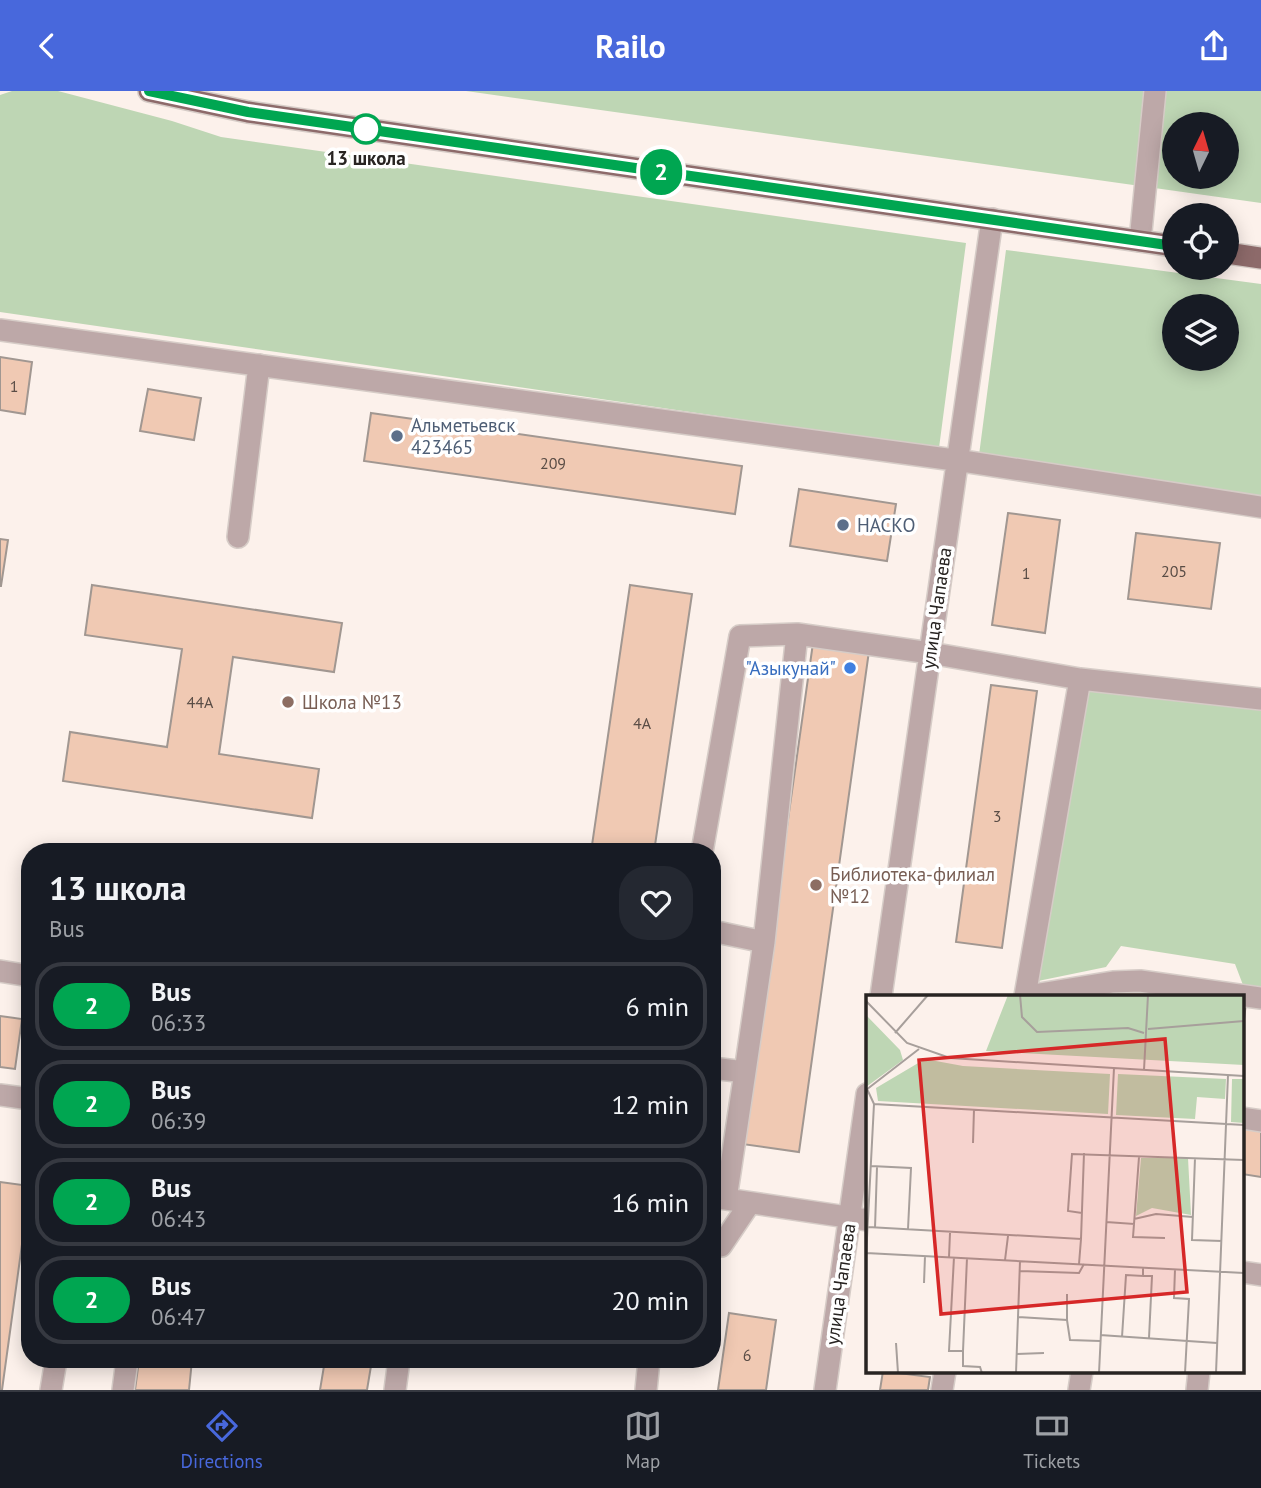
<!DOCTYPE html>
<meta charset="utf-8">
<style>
body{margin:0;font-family:"PT Sans",sans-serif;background:#242831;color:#f1f3f6;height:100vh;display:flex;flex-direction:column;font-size:26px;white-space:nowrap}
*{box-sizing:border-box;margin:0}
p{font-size:23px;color:#9ea1a6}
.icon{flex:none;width:38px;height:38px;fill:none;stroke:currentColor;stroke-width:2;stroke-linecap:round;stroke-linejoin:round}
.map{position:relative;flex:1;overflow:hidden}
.drawer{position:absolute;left:21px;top:752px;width:700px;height:525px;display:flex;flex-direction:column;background:#171b24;border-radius:28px;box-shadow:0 4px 18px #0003}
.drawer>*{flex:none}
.badge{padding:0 14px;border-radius:23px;font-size:24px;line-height:46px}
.needle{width:46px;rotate:5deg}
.buttons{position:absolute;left:1162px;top:21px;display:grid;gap:14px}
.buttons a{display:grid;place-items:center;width:77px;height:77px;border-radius:50%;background:#171b24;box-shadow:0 4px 18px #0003;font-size:35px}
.map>.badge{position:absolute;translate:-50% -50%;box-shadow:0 0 0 4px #fff}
.round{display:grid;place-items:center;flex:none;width:74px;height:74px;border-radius:28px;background:#242831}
.headline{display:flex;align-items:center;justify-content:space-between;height:119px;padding:0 28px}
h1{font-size:33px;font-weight:700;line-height:52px}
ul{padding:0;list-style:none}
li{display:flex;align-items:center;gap:21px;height:88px;margin:0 14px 10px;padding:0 14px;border:4px solid #363941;border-radius:28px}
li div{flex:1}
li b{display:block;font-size:26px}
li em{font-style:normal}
li .badge{min-width:77px;font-weight:700;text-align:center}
header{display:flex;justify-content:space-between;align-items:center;height:91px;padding:0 28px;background:#4868dc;color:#fff;font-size:32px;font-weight:700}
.tab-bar{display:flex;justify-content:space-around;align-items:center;height:98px;border-top:2px solid #363941;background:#171b24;font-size:19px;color:#9ea1a6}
.tab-bar a{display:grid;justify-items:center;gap:4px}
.tab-bar .active{color:#4868dc}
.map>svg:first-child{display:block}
.green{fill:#bed6b4;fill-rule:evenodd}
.building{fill:#f0c9b3;stroke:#a19791;stroke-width:2}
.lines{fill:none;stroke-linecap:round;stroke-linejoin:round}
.minor-casing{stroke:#d6ccc7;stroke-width:24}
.major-casing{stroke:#d6ccc7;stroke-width:24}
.minor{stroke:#bda8a8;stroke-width:21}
.major{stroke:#8d6a6a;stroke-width:21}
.line-casing{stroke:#fff;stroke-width:16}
.line{stroke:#00a651;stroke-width:10}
.stop-dot{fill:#fff;stroke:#00a651;stroke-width:3.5}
.service-dot{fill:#5c6f8a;stroke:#fff;stroke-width:2.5}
.shop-dot{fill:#3f7fe0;stroke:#fff;stroke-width:2.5}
.education-dot{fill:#8d6e63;stroke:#fff;stroke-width:2.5}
.labels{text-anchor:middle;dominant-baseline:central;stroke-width:7;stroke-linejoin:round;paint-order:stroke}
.number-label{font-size:16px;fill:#5a4d46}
.stop-label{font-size:19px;font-weight:bold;fill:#282422;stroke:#fff}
.service-label{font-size:19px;fill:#4e5e75;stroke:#fff;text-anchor:start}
.street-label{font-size:19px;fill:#282422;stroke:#fff}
.shop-label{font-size:19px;fill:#366cbe;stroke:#fff;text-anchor:end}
.education-label{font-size:19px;fill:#785e54;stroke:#fff;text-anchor:start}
.inset-road{fill:none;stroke:#a79f9b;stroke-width:2}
.view{fill:#d62828;fill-opacity:0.15;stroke:#d62828;stroke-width:3.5}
.inset-edge{fill:none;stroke:#282422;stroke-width:3.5}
</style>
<header><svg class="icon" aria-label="back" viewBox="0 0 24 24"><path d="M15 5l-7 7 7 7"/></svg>Railo<svg class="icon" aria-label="share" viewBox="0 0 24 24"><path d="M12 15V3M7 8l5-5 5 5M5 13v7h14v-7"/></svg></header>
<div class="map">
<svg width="1261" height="1299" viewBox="0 0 1261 1299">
<rect width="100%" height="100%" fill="#fcf1eb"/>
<path class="green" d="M12 0H58L172 30 221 46 966 152 939 357 0 221V4Z
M466 0H1261V112ZM1174 33H1227V86H1174Z
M1006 159 1261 193V406L979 364ZM1174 215H1227V268H1174Z
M1088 598 1261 613V898L1243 894 1235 873 1121 855 1106 876 1038 890Z"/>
<path class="building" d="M0 266 32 271 25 323 0 319Z
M148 298 201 307 194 349 140 340Z
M371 322 742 375 735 423 364 370Z
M799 398 896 413 887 470 790 455Z
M1008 422 1060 429 1045 542 992 534Z
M1136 442 1220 452 1211 518 1128 508Z
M0 448 8 449 1 495H0Z
M92 494 342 532 334 581 233 566 219 663 319 678 312 727 63 690 70 641 167 656 182 558 85 544Z
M630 494 692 503 654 761H591Z
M813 552 869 560 799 1061 742 1053Z
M991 594 1037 600 1002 857 956 851Z
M1119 896 1190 905H1118Z
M1242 912H1246L1242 944Z
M0 925 22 928 15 978 0 976Z
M1242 1033 1261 1036V1086L1242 1083Z
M0 1091 30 1095 2 1299H0Z
M729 1222 776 1229 766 1299H718Z
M139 1269H192L189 1299H135Z
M325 1269H372L367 1299H320Z
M883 1280 930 1286 928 1299H880Z"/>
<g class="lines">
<g class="minor-casing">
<path id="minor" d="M1140 150 1155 0
M0 239 969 371 1261 416
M238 446 259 274
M702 761 740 545 797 543 930 562 1080 588 1261 608
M712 840 764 851
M0 880 30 885
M881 905 992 128
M1025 905 1080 588
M1027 905 1113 891 1140 890 1261 907
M712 977 745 981 764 851 797 543
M0 1004 30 1008
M1242 1027 1261 1030
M712 1106 867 1129
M726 1108 745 981
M712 1154 721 1155 750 1112
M1242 1181 1261 1184
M51 1299 56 1269
M123 1299 127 1269
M395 1299 399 1269
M646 1299 649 1269
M825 1299 867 1003
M942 1299 945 1280
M1079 1299 1082 1280
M1197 1299 1199 1280"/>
</g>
<g class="major-casing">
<path id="major" d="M149 0 248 21 1174 155
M1227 162 1261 167"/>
</g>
<use href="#minor" class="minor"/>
<use href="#major" class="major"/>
</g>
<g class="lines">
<g class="line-casing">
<path id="line" d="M149 0 248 21 1174 155"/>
</g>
<use href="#line" class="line"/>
</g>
<circle class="stop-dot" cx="366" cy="38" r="14"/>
<g class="service-dot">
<circle cx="397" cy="345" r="7"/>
<circle cx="843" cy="434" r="7"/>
</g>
<circle class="shop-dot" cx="850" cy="577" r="7"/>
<g class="education-dot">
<circle cx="288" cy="611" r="7"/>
<circle cx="816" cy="794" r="7"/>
</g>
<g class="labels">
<g class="number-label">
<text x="14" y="295">1</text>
<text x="553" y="372">209</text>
<text x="1174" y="480">205</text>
<text x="1026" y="482">1</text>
<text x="200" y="611">44А</text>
<text x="642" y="632">4А</text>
<text x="997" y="725">3</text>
<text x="747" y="1264">6</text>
</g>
<g class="stop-label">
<text x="366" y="67">13 школа</text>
</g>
<g class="service-label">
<text x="411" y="334">Альметьевск<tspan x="411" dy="22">423465</tspan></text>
<text x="857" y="434">НАСКО</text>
</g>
<g class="street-label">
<text transform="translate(936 517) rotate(-82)">улица Чапаева</text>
<text transform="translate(840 1193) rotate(-82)">улица Чапаева</text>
</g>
<g class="shop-label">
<text x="836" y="577">"Азыкунай"</text>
</g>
<g class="education-label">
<text x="302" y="611">Школа №13</text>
<text x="830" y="783">Библиотека-филиал<tspan x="830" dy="22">№12</tspan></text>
</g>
</g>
<g transform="translate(866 904)">
<rect width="378" height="378" fill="#fcf1eb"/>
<path d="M142 0H378V70L120 56ZM0 20 34 55 37 65 0 92ZM59 64 97 71 244 79 242 119 12 106 10 93ZM252 79 360 84 359 104 331 102 329 124 250 120ZM366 84H378V128L365 127ZM275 163H322L325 220 286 213 270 221Z" fill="#bed6b4"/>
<path class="inset-road" d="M154 0 156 22 171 37 262 33 278 38M0 6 41 48 84 63 378 81M282 34 378 26M29 38 62 0M278 75 282 0M1 94 8 109 378 130M0 95 53 54M107 148 108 114M329 163 326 245 356 246M5 171 45 173 42 234M216 218 202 216 206 159 378 165M268 224 290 219 327 222M240 227 268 229 273 162M268 229 267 242 299 243M2 232 215 244 218 158M9 233 11 172M0 258 378 278M0 262 8 109M83 262 84 238M88 262 83 356H97L101 263M139 265 142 241M213 269 215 244M309 274 308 303 323 304 319 378M154 276 213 278 218 269M277 281H286L283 343M58 288 59 261M152 322 201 325 204 345 234 346M201 325V299M234 340 351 348M256 342 260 280 277 281V273M30 348 32 378M97 356V371L114 372 116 378M151 359 178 358M150 378 154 266M233 378 248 73M350 378 362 80"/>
<path class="view" d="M299 44 321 297 75 319 53 65Z"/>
<rect width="378" height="378" class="inset-edge"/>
</g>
</svg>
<div class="buttons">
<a><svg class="needle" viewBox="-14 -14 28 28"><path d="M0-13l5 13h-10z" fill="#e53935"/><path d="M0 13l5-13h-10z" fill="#9ea1a6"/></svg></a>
<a><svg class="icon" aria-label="locate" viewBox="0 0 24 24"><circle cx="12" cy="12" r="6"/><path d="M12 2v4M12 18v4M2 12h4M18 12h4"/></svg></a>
<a><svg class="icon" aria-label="layers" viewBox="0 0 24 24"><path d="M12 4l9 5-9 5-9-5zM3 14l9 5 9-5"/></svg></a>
</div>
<b class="badge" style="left:661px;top:81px;background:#00a651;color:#fff">2</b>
<section class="drawer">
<div class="headline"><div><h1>13 школа</h1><p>Bus</p></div><a class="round"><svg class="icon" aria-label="heart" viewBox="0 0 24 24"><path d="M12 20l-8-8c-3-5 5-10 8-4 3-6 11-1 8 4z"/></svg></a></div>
<ul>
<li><span class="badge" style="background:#00a651;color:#fff">2</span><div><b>Bus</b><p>06:33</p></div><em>6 min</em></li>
<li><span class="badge" style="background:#00a651;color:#fff">2</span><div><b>Bus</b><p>06:39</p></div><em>12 min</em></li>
<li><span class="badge" style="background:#00a651;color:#fff">2</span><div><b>Bus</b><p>06:43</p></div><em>16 min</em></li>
<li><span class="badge" style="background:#00a651;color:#fff">2</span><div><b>Bus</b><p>06:47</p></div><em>20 min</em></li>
</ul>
</section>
</div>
<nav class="tab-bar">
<a class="active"><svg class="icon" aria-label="directions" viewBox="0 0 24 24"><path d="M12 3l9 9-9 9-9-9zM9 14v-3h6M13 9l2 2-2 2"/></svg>Directions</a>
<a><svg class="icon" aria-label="map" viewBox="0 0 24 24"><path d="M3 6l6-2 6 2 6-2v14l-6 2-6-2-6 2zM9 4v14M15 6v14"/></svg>Map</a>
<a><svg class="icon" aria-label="tickets" viewBox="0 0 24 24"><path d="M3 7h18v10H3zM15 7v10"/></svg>Tickets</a>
</nav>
